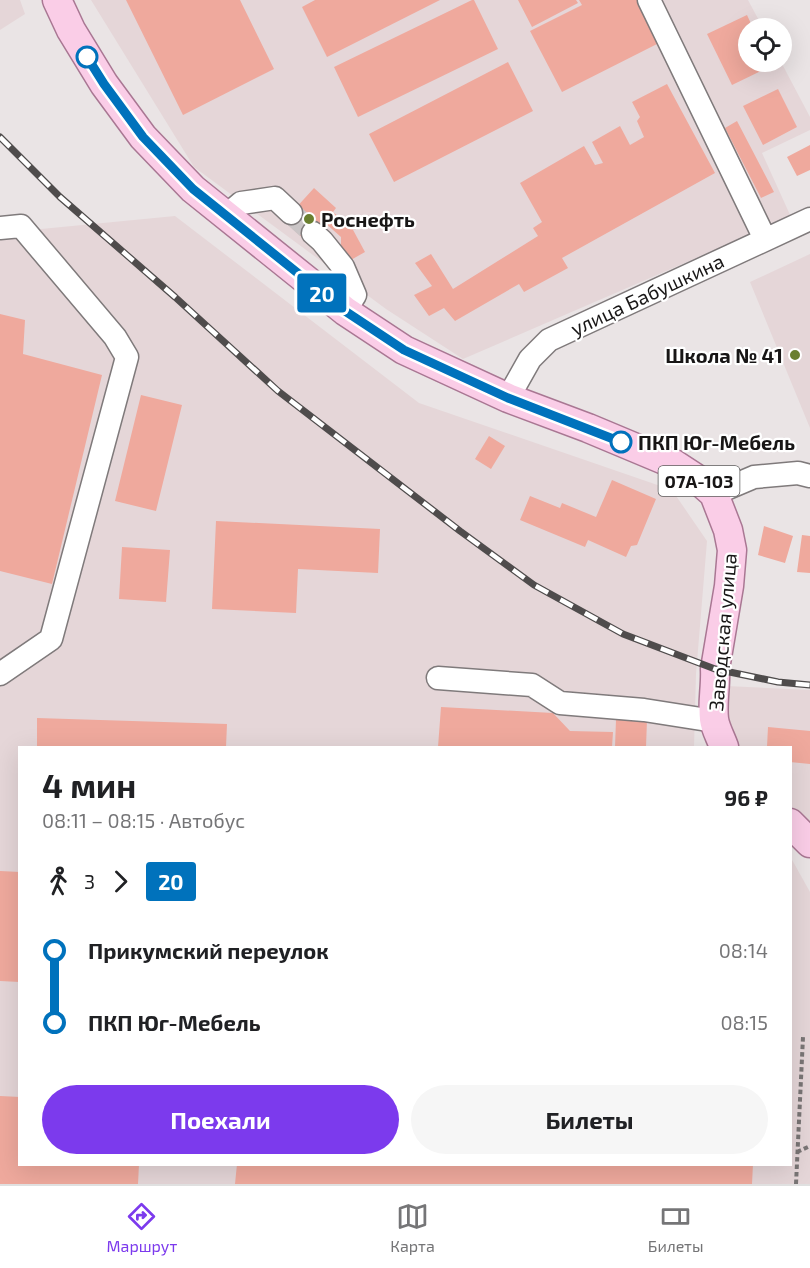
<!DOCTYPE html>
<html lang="ru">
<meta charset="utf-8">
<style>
body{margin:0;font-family:"Exo 2",sans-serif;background:#f6f6f6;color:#202124;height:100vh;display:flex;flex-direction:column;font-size:22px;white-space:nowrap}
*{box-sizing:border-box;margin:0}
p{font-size:20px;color:#757577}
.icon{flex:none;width:33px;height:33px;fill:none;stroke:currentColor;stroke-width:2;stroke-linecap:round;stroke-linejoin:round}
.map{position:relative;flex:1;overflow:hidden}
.drawer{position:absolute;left:18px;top:746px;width:774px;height:420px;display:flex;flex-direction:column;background:#fff;border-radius:0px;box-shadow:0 6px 24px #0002}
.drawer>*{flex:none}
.badge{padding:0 12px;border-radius:4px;font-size:21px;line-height:39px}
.buttons{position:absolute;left:738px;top:18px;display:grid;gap:12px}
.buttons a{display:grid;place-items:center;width:54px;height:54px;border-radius:50%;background:#fff;box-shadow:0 6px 24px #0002;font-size:30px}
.map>.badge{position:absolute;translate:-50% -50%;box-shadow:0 0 0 3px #fff}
.legs{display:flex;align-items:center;gap:9px;height:66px;padding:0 24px;font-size:20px}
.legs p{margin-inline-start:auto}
.summary{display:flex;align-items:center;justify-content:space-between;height:102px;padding:0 24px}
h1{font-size:33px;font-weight:700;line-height:45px}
.cta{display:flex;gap:12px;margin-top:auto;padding:12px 24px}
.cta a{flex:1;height:69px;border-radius:36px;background:#7c3aed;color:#fff;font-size:24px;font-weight:700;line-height:69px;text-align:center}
.cta a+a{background:#f6f6f6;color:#202124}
ul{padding:0 24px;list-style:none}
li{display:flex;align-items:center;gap:21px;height:72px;font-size:22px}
li i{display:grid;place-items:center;width:9px;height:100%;margin:0 8px;background:currentColor}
li i::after{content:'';width:15px;height:15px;margin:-8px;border:4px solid;border-radius:50%;background:#fff}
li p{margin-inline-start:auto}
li:first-child i{background:linear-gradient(#0000 50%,currentColor 0)}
li:last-child i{background:linear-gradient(currentColor 50%,#0000 0)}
.dock{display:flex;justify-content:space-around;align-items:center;height:84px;border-top:2px solid #e0e0e0;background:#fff;font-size:16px;color:#757577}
.dock a{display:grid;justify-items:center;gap:3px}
.dock .active{color:#7c3aed}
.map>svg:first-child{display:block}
.built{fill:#e5d6d8}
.building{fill:#efa99d}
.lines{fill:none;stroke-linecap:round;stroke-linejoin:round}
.minor-tunnel{stroke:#cac5c6;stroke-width:22;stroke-dasharray:22 11;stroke-linecap:butt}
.minor-casing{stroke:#7f7a7b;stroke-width:25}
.major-casing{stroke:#a97793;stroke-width:31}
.path{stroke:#797575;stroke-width:4;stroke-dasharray:4.5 3;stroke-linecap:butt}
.minor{stroke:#fff;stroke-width:22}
.major{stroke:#facde7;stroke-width:28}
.rail-casing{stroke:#4f4c4c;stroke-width:7}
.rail{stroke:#fff;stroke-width:4.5;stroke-dasharray:14;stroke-linecap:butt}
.line-1-casing{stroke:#fff;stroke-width:14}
.line-1{stroke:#0072bc;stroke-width:9}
.stop-1-dot{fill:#fff;stroke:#0072bc;stroke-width:3}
.poi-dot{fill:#6a7f2f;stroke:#fff;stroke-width:2}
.labels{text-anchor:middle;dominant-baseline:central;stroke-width:4.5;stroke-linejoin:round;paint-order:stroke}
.shield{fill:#fff;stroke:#5d5c5c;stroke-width:1.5}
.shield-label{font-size:18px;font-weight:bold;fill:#181616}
.poi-label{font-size:20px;font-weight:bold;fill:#181616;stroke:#fff;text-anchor:start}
.street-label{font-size:20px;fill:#181616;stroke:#fff}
.stop-label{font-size:20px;font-weight:bold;fill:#181616;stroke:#fff;text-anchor:start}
</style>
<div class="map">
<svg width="810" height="1184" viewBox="0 0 810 1184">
<rect width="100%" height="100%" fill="#eae4e5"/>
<path class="built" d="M0 0H20L25 14 0 30Z
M91 0H748L763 28H748V62H781L810 117V130L762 153 791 217 463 359 386 309 194 167Z
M175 216 419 403 672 490 707 541 696 674 694 747H20V1164H790L791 858 810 892V1184H0V233Z
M810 254V428L750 282Z
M726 686 810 690V826L791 806 790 747H737L724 718Z"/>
<path class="building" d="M126 0H240L274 69 183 115Z
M315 0H440L327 57 302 7Z
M472 0H474L498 49 358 117 334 67Z
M518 0H576L578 3 532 27Z
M579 0H638L659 43 562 92 530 31 582 5Z
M747 15 753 28H748V62H769L771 66 732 85 707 34Z
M508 62 533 111 394 182 369 134Z
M667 84 715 173 562 258 568 268 524 292 519 284 455 321 444 308 429 316 414 295 432 286 415 263 431 254 453 289 538 236 533 228 542 222 520 183 584 146 595 165 603 163 592 142 620 126 630 145 644 137 637 121 640 117 632 102Z
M778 89 797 127 763 145 743 106Z
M737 121 774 192 761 198 725 128Z
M810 145V170L797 176 787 157Z
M314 188 336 208 333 212 352 228 365 252 349 261 341 245V237L324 222 306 241 284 221Z
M0 314 25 320 23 354 102 375 52 584 0 571Z
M141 395 182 405 156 511 115 501Z
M489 436 505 446 491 469 475 459Z
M612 480 656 499 637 545 631 546 626 557 588 540 585 547 520 520 530 496 560 508 562 503 596 517Z
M216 521 380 529 378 573 298 569 296 613 212 609Z
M764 526 793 536 785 563 758 555Z
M802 535 810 536V573L797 572Z
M122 547 170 550 166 602 119 599Z
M441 707 553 713 570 731 613 732 612 747H438Z
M37 718 227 724 226 747H37Z
M616 720H647L646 747H615Z
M768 727 810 731V764L790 762V747H767Z
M0 871 20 872V982L0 981Z
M0 1096 20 1097V1164H139L138 1184H0Z
M237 1164H753L752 1184H235Z"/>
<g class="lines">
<path class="minor-tunnel" d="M291 213 313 233"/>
<g class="minor-casing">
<path id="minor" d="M649 0 765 239
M227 215 241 203 275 198 291 213
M0 228 21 226 115 337 127 357 51 639 0 674
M313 233 322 241 343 267 355 295 345 311
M508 398 530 359 549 340 810 219
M714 494 754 477 798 473 810 476
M438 678 532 685 560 703 644 710 714 721"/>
</g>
<g class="major-casing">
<path id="major" d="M57 0 71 30 104 84 143 137 193 189 345 311 404 350 508 398 588 428 674 464 697 479 714 494 728 530 732 550 729 586 715 669C716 686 712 702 714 719 715 728 721 738 724 747
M790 823 810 843"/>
</g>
<path class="path" d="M797 1152 810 1146
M796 1184 803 1037"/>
<use href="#minor" class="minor"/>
<use href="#major" class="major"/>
<g class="rail-casing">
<path id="rail" d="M0 137 60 197 175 297 278 391 460 531 534 585 623 634 715 669 778 682 810 685"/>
</g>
<use href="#rail" class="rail"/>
</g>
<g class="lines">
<g class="line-1-casing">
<path id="line-1" d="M87 57 104 84 143 137 193 189 345 311 404 350 508 398 621 442"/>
</g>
<use href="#line-1" class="line-1"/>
</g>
<g class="stop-1-dot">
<circle cx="87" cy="57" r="10"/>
<circle cx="621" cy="442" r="10"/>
</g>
<g class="poi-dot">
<circle cx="309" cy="219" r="6"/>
<circle cx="795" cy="355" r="6"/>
</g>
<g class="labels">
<rect class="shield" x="658.5" y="466" width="81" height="30" rx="4.5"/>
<g class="shield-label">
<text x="699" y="481">07А-103</text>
</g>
<g class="poi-label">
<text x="321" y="219">Роснефть</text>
<text x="783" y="355" text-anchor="end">Школа № 41</text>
</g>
<g class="street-label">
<text transform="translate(647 294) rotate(-25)">улица Бабушкина</text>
<text transform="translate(722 632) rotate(-85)">Заводская улица</text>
</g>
<g class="stop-label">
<text x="638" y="442">ПКП Юг-Мебель</text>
</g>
</g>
</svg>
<div class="buttons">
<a><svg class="icon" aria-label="locate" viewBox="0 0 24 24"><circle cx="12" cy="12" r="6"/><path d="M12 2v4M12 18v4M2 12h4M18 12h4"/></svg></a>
</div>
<b class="badge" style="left:322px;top:293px;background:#0072bc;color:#fff">20</b>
<section class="drawer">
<div class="summary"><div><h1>4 мин</h1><p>08:11 – 08:15 · Автобус</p></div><b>96 ₽</b></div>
<div class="legs"><svg class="icon" aria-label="walk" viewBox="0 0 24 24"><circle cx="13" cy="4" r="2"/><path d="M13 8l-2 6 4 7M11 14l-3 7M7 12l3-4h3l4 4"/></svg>3<svg class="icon" aria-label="forward" viewBox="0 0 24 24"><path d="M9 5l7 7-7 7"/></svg><b class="badge" style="background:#0072bc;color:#fff">20</b></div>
<ul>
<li><i style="color:#0072bc"></i><b>Прикумский переулок</b><p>08:14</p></li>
<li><i style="color:#0072bc"></i><b>ПКП Юг-Мебель</b><p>08:15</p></li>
</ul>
<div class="cta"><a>Поехали</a><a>Билеты</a></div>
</section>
</div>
<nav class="dock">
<a class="active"><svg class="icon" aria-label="directions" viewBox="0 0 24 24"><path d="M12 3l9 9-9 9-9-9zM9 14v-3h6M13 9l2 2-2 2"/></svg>Маршрут</a>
<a><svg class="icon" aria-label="map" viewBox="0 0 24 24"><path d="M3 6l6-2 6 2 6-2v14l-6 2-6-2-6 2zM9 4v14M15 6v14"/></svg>Карта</a>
<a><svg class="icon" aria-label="tickets" viewBox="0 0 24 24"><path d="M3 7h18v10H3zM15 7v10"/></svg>Билеты</a>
</nav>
